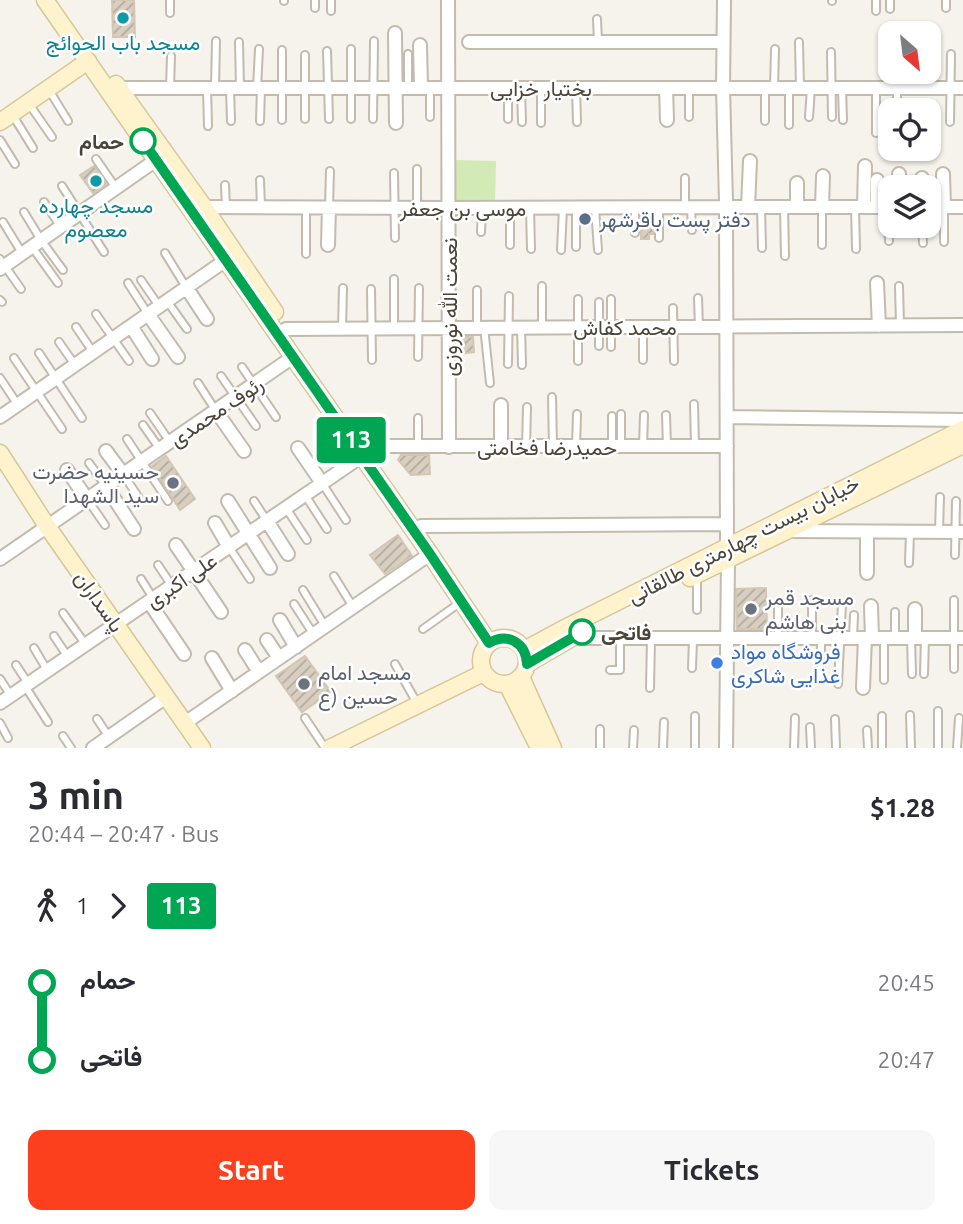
<!DOCTYPE html>
<meta charset="utf-8">
<style>
body{margin:0;font-family:Ubuntu,Vazirmatn,sans-serif;background:#f7f7f7;color:#2b2b33;height:100vh;display:flex;flex-direction:column;font-size:26px;white-space:nowrap}
*{box-sizing:border-box;margin:0}
p{font-size:23px;color:#7c7c81}
.icon{flex:none;width:38px;height:38px;fill:none;stroke:currentColor;stroke-width:2;stroke-linecap:round;stroke-linejoin:round}
.map{position:relative;height:748px;overflow:hidden}
.panel{display:flex;flex-direction:column;background:#fff;flex:1}
.panel>*{flex:none}
.badge{padding:0 14px;border-radius:5px;font-size:24px;line-height:46px}
.needle{width:46px;rotate:152deg}
.controls{position:absolute;left:878px;top:21px;display:grid;gap:14px}
.controls a{display:grid;place-items:center;width:63px;height:63px;border-radius:14px;background:#fff;box-shadow:0 2px 5px #0004;font-size:35px}
.map>.badge{position:absolute;translate:-50% -50%;box-shadow:0 0 0 4px #fff}
.legs{display:flex;align-items:center;gap:10px;height:77px;padding:0 28px;font-size:23px}
.legs p{margin-inline-start:auto}
.overview{display:flex;align-items:center;justify-content:space-between;height:119px;padding:0 28px}
h1{font-size:38px;font-weight:600;line-height:52px}
.primary-button{display:flex;gap:14px;margin-top:auto;padding:14px 28px}
.primary-button a{flex:1;height:80px;border-radius:14px;background:#fc3f1d;color:#fff;font-size:28px;font-weight:600;line-height:80px;text-align:center}
.primary-button a+a{background:#f7f7f7;color:#2b2b33}
ul{padding:0 28px;list-style:none}
li{display:flex;align-items:center;gap:24px;height:77px;font-size:26px}
li i{display:grid;place-items:center;width:10px;height:100%;margin:0 9px;background:currentColor}
li i::after{content:'';width:18px;height:18px;margin:-9px;border:5px solid;border-radius:50%;background:#fff}
li p{margin-inline-start:auto}
li:first-child i{background:linear-gradient(#0000 50%,currentColor 0)}
li:last-child i{background:linear-gradient(currentColor 50%,#0000 0)}
.map>svg:first-child{display:block}
.green{fill:#d2eab5}
.building{fill:url(#building-hatch);stroke:#d3c7b4;stroke-width:2}
.lines{fill:none;stroke-linecap:round;stroke-linejoin:round}
.lane-casing{stroke:#c2bbae;stroke-width:10}
.street-casing{stroke:#c2bbae;stroke-width:16}
.secondary-casing{stroke:#d6c79b;stroke-width:19}
.lane{stroke:#fff;stroke-width:6}
.street{stroke:#fff;stroke-width:12}
.secondary{stroke:#fff3cd;stroke-width:16}
.line-1-casing{stroke:#fff;stroke-width:16}
.line-1{stroke:#00a651;stroke-width:10}
.culture-dot{fill:#0f9aa8;stroke:#fff;stroke-width:2.5}
.stop-1-dot{fill:#fff;stroke:#00a651;stroke-width:3.5}
.service-dot{fill:#5c6f8a;stroke:#fff;stroke-width:2.5}
.worship-dot{fill:#6b7280;stroke:#fff;stroke-width:2.5}
.shop-dot{fill:#3f7fe0;stroke:#fff;stroke-width:2.5}
.labels{text-anchor:middle;dominant-baseline:central;stroke-width:5;stroke-linejoin:round;paint-order:stroke}
.culture-label{font-size:21px;fill:#0d838f;stroke:#fff}
.street-label{font-size:21px;fill:#4b4439;stroke:#fff}
.stop-label{font-size:21px;font-weight:bold;fill:#4b4439;stroke:#fff;text-anchor:end}
.service-label{font-size:21px;fill:#4e5e75;stroke:#fff;text-anchor:start}
.worship-label{font-size:21px;fill:#5b616d;stroke:#fff;text-anchor:start}
.shop-label{font-size:21px;fill:#366cbe;stroke:#fff;text-anchor:start}
</style>
<div class="map">
<svg width="963" height="748" viewBox="0 0 963 748">
<defs>
<pattern id="building-hatch" width="6" height="6" patternUnits="userSpaceOnUse" patternTransform="scale(1.75)"><rect width="6" height="6" fill="#d8cfc1"/><path d="M-1 1l2-2M0 6l6-6M5 7l2-2" fill="none" stroke="#b1aa9e"/></pattern>
</defs>
<rect width="100%" height="100%" fill="#f6f3ec"/>
<path class="green" d="M456 160 496 161 495 205 455 204Z"/>
<path class="building" d="M112 0H134L135 37H113Z
M94 166 106 184 93 193 80 175Z
M641 216H653V234H649V239H641Z
M459 337H473L474 352 458 354Z
M401 455H429L430 474 411 475 398 460Z
M166 456 195 499 180 510 152 466Z
M398 535 412 556 385 574 370 555Z
M766 588 767 629H737L736 589Z
M305 656 331 692 302 712 276 676Z"/>
<g class="lines">
<g class="lane-casing">
<path id="lane" d="M284 0V1
M315 0V8
M832 0V1
M876 0V11
M946 0V8
M890 9V0
M331 11V0
M170 13V0
M597 19 598 42
M239 42 240 88
M799 42 800 88
M351 49V119
M327 51 329 119
M831 52 832 117
M408 54V87
M305 55V119
M893 72V88
M927 72 928 88
M170 88 171 56
M207 88 208 126
M215 88 216 41
M230 88 231 121
M257 88 259 49
M521 88 522 122
M541 88V123
M689 88V117
M774 88 775 49
M842 88 843 120
M876 88V133
M914 88 915 72
M576 89 577 122
M49 90 68 121
M29 104 52 137
M897 110V88
M12 114 33 148
M430 117V88
M809 117 811 88
M373 119 374 41
M508 119V89
M282 120V50
M260 121 261 88
M765 121V88
M950 122 951 54
M789 125V88
M0 140 15 164
M96 159 116 188
M394 173 395 238
M685 178V207
M260 180 261 207
M225 185 226 207
M62 186 104 252
M44 202 61 227
M329 207 330 171
M691 207 692 230
M761 207 762 248
M784 207 785 256
M855 207 856 249
M887 207 889 241
M417 208V169
M510 208V245
M530 208 531 249
M595 208 598 250
M24 212 41 240 63 270
M3 222 22 253
M922 226 923 243
M481 232 482 208
M635 233V207
M659 238V207
M944 242V207
M822 245V207
M32 247 58 283
M576 247V208
M561 250 563 208
M165 253 186 287
M306 254V208
M0 259 21 289
M141 280 159 306
M128 283 148 314
M542 286V327
M899 286 900 325
M371 289 372 360
M698 298 699 327
M578 299V361
M0 300 2 302
M167 301 187 329
M673 308 674 361
M96 314 129 361
M76 327 93 352
M477 327V290
M484 327 490 383
M521 327 522 365
M643 327V360
M342 328 343 288
M394 328V279
M59 342 75 365
M599 346V302
M611 347V299
M39 353 82 418
M418 357 419 288
M14 358 62 429
M508 364 509 296
M242 367 276 417
M221 376 256 426
M0 378 18 405
M198 383 216 411
M552 397 553 447
M694 404 695 446
M150 413 170 442
M621 414V447
M666 415 667 447
M418 418V446
M143 425 160 449
M127 439 168 501
M612 445V416
M526 447 527 407
M576 447 577 414
M643 447 644 415
M89 463 106 486
M123 474 141 501
M322 483 346 520
M305 495 327 529
M87 499 105 525
M254 501 267 521
M286 508 307 540
M939 532 940 497
M229 547 250 579
M955 555 956 501
M909 563 910 532
M158 565 172 586
M334 576 353 607
M141 579 153 598
M303 590 325 626
M812 600V637
M294 604 314 635
M697 610V576
M895 612V638
M63 613 86 645
M423 629 461 602
M54 636 68 657
M778 637V602
M853 638 854 615
M911 638 912 674
M34 648 47 670
M395 664 418 705
M16 665 28 683
M692 668 693 639
M954 669V600
M610 670H620V639
M924 674 925 638
M821 677V637
M0 679 11 696
M884 680V638
M838 684 842 604
M25 686 48 722
M650 688 651 639
M938 711V748
M910 715 911 748
M695 716V748
M882 716V748
M305 718 325 748
M97 719 109 737
M835 719 836 748
M0 723 8 738
M810 727 811 748
M867 730 868 748
M63 736 71 748
M600 748V729
M633 748 634 730
M663 748 664 722
M794 748 795 718
M957 748 959 718"/>
</g>
<g class="street-casing">
<path id="street" d="M448 0 449 447
M724 0 723 88 726 202
M395 33 396 123
M469 42H723
M420 45 421 88
M119 88H963
M666 88 667 120
M899 174V187
M943 174 944 207
M922 187V178
M204 207 448 208 722 207
M731 207H891
M748 207 750 161
M797 207V183
M822 207 823 176
M864 207 865 166
M877 207V180
M929 207H963
M726 211 727 547
M328 245 329 208
M0 269 156 160
M877 283 879 326
M186 287 207 319
M148 314 178 357
M131 326 152 359
M286 329 963 325
M216 411 244 451
M0 417 226 260
M727 417 963 420
M367 446H727
M501 447V405
M298 448 322 483
M106 451 123 474
M67 470 87 499
M106 486 134 529
M228 501 270 568
M267 521 288 554
M215 523 229 547
M421 526 727 524
M788 531 963 532
M176 545 221 612
M0 559 293 357
M867 573V532
M149 602 184 654
M871 606 872 638
M915 609V638
M280 620 296 647
M571 638H963
M267 640 279 658
M245 650 259 672
M212 658 232 691
M863 688 865 638
M0 703 362 456
M185 723 430 554
M93 748 166 697
M726 748 728 559"/>
</g>
<g class="secondary-casing">
<path id="secondary" d="M45 0 430 554 489 643
M116 84 204 207 275 312
M0 122 88 61
M0 453 47 526 202 748
M690 578 963 445
M481 661a23 23 0 1 1 46 0a23 23 0 1 1-46 0Z
M524 650 563 629 963 429
M527 664 585 630
M521 677 553 748
M507 684 539 748
M330 748 483 673"/>
</g>
<use href="#lane" class="lane"/>
<use href="#street" class="street"/>
<use href="#secondary" class="secondary"/>
</g>
<g class="lines">
<g class="line-1-casing">
<path id="line-1" d="M143 141 430 554 489 643C508 632 526 643 527 664L582 632"/>
</g>
<use href="#line-1" class="line-1"/>
</g>
<g class="culture-dot">
<circle cx="123" cy="18" r="7"/>
<circle cx="96" cy="181" r="7"/>
</g>
<g class="stop-1-dot">
<circle cx="143" cy="141" r="12"/>
<circle cx="582" cy="632" r="12"/>
</g>
<circle class="service-dot" cx="585" cy="219" r="7"/>
<g class="worship-dot">
<circle cx="173" cy="483" r="7"/>
<circle cx="751" cy="609" r="7"/>
<circle cx="304" cy="684" r="7"/>
</g>
<circle class="shop-dot" cx="717" cy="663" r="7"/>
<g class="labels">
<g class="culture-label">
<text x="123" y="42">مسجد باب الحوائج</text>
<text x="96" y="205">مسجد چهارده<tspan x="96" dy="24">معصوم</tspan></text>
</g>
<g class="street-label">
<text x="541" y="88">بختیار خزایی</text>
<text x="463" y="208">موسی بن جعفر</text>
<text transform="translate(449 307) rotate(-90)">نعمت الله نوروزی</text>
<text x="625" y="327">محمد کفاش</text>
<text transform="translate(216 411) rotate(-34)">رئوف محمدی</text>
<text x="547" y="447">حمیدرضا فخامتی</text>
<text transform="translate(743 539) rotate(-27)">خیابان بیست چهارمتری طالقانی</text>
<text transform="translate(181 580) rotate(-34)">علی اکبری</text>
<text transform="translate(100 601) rotate(55)">پاسداران</text>
</g>
<g class="stop-label">
<text x="124" y="141">حمام</text>
<text x="601" y="632" text-anchor="start">فاتحی</text>
</g>
<g class="service-label">
<text x="599" y="219">دفتر پست باقرشهر</text>
</g>
<g class="worship-label">
<text x="159" y="471" text-anchor="end">حسینیه حضرت<tspan x="159" dy="24">سید الشهدا</tspan></text>
<text x="765" y="597">مسجد قمر<tspan x="765" dy="24">بنی هاشم</tspan></text>
<text x="318" y="672">مسجد امام<tspan x="318" dy="24">حسین (ع</tspan></text>
</g>
<g class="shop-label">
<text x="731" y="651">فروشگاه مواد<tspan x="731" dy="24">غذایی شاکری</tspan></text>
</g>
</g>
</svg>
<div class="controls">
<a><svg class="needle" viewBox="-14 -14 28 28"><path d="M0-13l5 13h-10z" fill="#e53935"/><path d="M0 13l5-13h-10z" fill="#7c7c81"/></svg></a>
<a><svg class="icon" aria-label="locate" viewBox="0 0 24 24"><circle cx="12" cy="12" r="6"/><path d="M12 2v4M12 18v4M2 12h4M18 12h4"/></svg></a>
<a><svg class="icon" aria-label="layers" viewBox="0 0 24 24"><path d="M12 4l9 5-9 5-9-5zM3 14l9 5 9-5"/></svg></a>
</div>
<b class="badge" style="left:351px;top:440px;background:#00a651;color:#fff">113</b>
</div>
<section class="panel">
<div class="overview"><div><h1>3 min</h1><p>20:44 – 20:47 · Bus</p></div><b>$1.28</b></div>
<div class="legs"><svg class="icon" aria-label="walk" viewBox="0 0 24 24"><circle cx="13" cy="4" r="2"/><path d="M13 8l-2 6 4 7M11 14l-3 7M7 12l3-4h3l4 4"/></svg>1<svg class="icon" aria-label="forward" viewBox="0 0 24 24"><path d="M9 5l7 7-7 7"/></svg><b class="badge" style="background:#00a651;color:#fff">113</b></div>
<ul>
<li><i style="color:#00a651"></i><b>حمام</b><p>20:45</p></li>
<li><i style="color:#00a651"></i><b>فاتحی</b><p>20:47</p></li>
</ul>
<div class="primary-button"><a>Start</a><a>Tickets</a></div>
</section>
